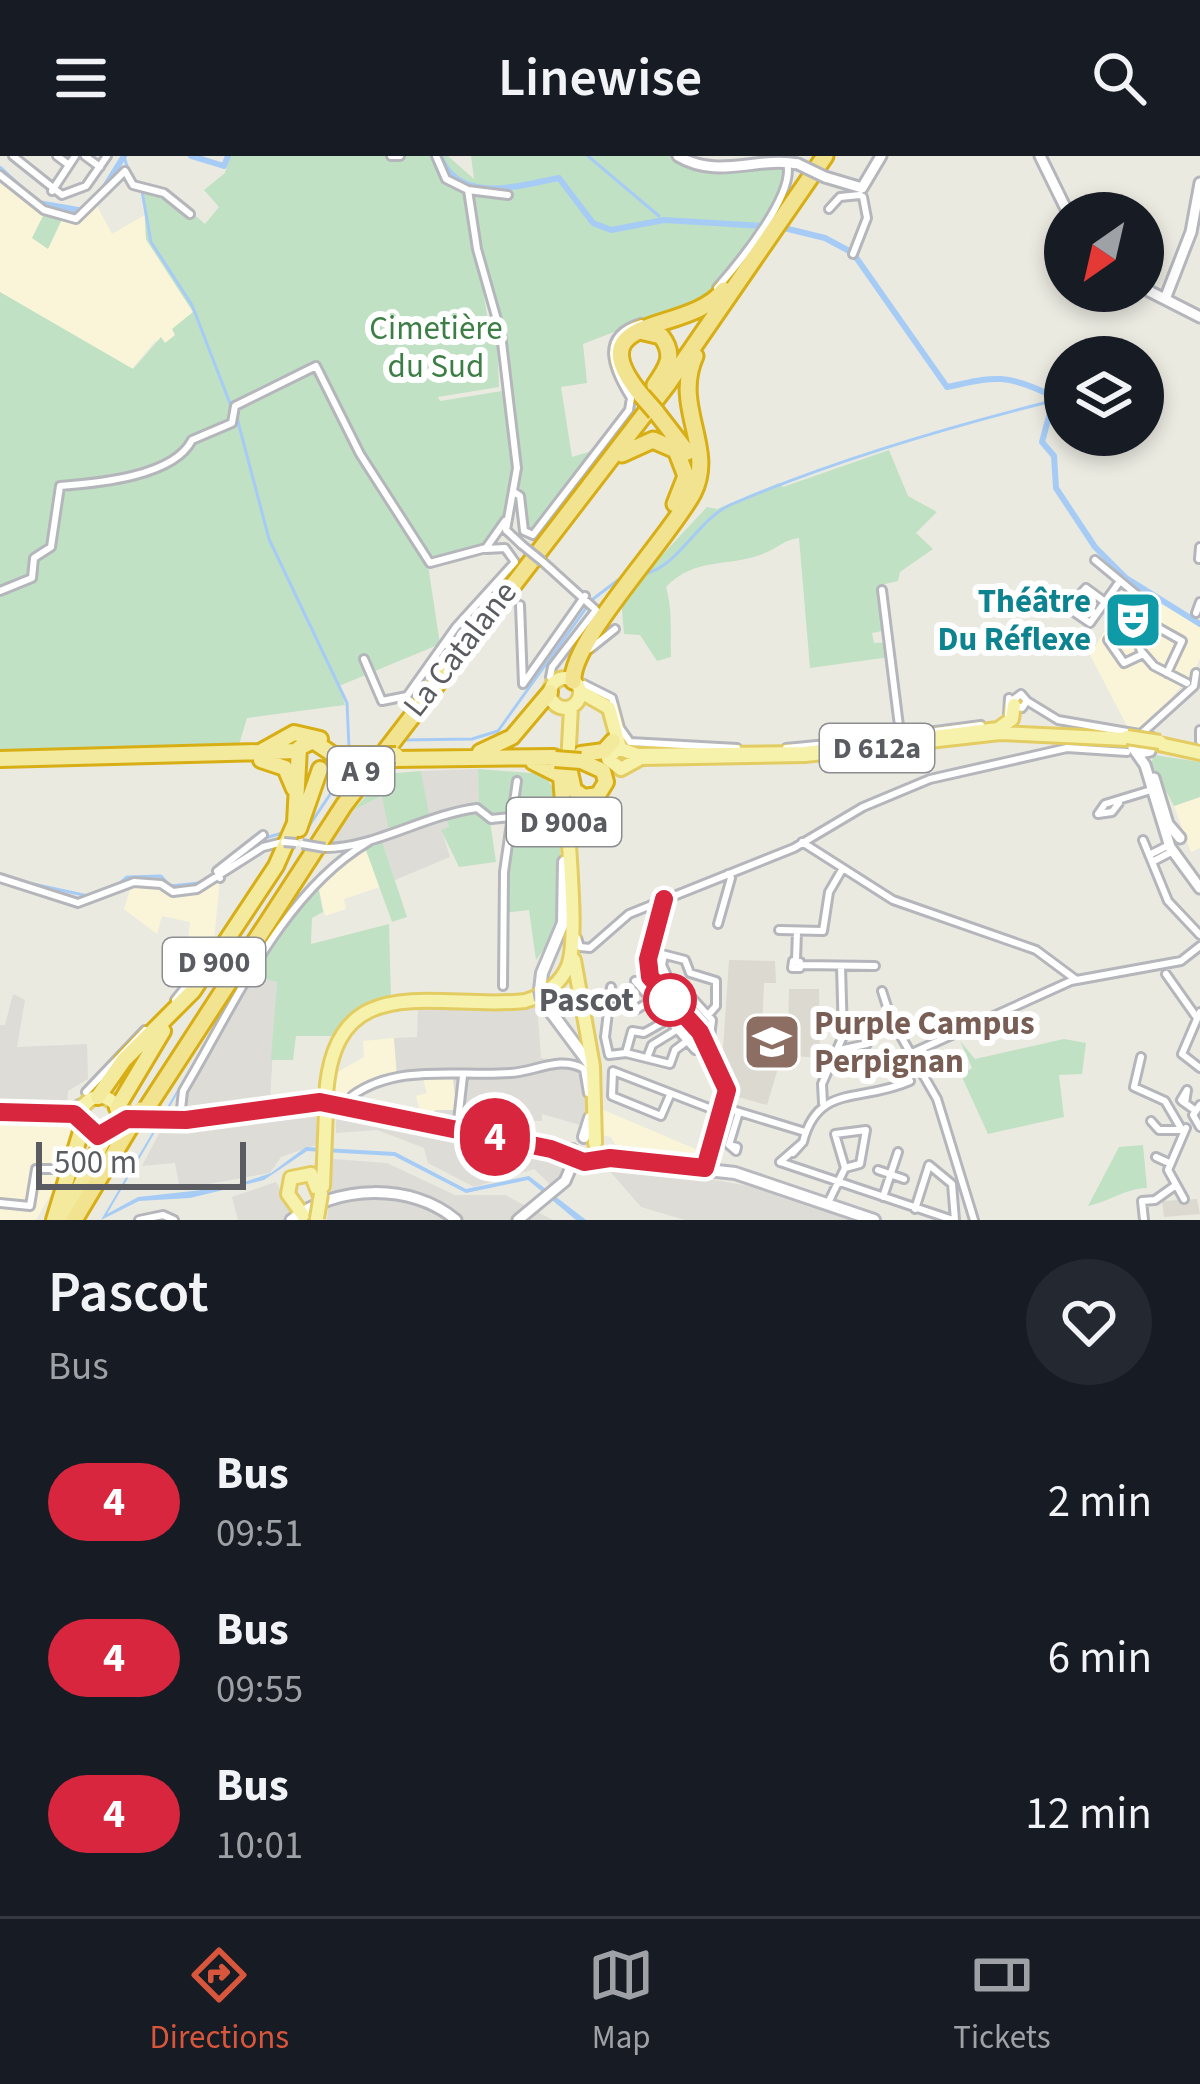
<!DOCTYPE html>
<meta charset="utf-8">
<style>
body{margin:0;font-family:"Source Sans 3",sans-serif;background:#242831;color:#f1f3f6;height:100vh;display:flex;flex-direction:column;font-size:45px;white-space:nowrap}
*{box-sizing:border-box;margin:0}
p{font-size:39px;color:#9ea1a6}
.icon{flex:none;width:66px;height:66px;fill:none;stroke:currentColor;stroke-width:2;stroke-linecap:round;stroke-linejoin:round}
.map{position:relative;height:1064px;overflow:hidden}
.drawer{display:flex;flex-direction:column;background:#171b24;flex:1}
.drawer>*{flex:none}
.badge{padding:0 24px;border-radius:39px;font-size:42px;line-height:78px}
.needle{width:78px;rotate:214deg}
.buttons{position:absolute;left:1044px;top:36px;display:grid;gap:24px}
.buttons a{display:grid;place-items:center;width:120px;height:120px;border-radius:50%;background:#171b24;box-shadow:0 6px 18px #0003;font-size:60px}
.scale{position:absolute;left:36px;bottom:30px;width:210px;box-sizing:border-box;padding-left:12px;border:6px solid #5a5c61;border-top:0;font-size:33px;line-height:42px;white-space:nowrap;color:#5a5c61;-webkit-text-stroke:9px #fff;paint-order:stroke}
.map>.badge{position:absolute;translate:-50% -50%;box-shadow:0 0 0 6px #fff}
.round{display:grid;place-items:center;flex:none;width:126px;height:126px;border-radius:63px;background:#242831}
.overview{display:flex;align-items:center;justify-content:space-between;height:204px;padding:0 48px}
h1{font-size:57px;font-weight:600;line-height:90px}
ul{padding:0;list-style:none}
li{display:flex;align-items:center;gap:36px;height:156px;padding:0 48px}
li div{flex:1}
li b{display:block;font-size:45px}
li em{font-style:normal}
li .badge{min-width:132px;font-weight:700;text-align:center}
header{display:flex;justify-content:space-between;align-items:center;height:156px;padding:0 48px;background:#171b24;font-size:54px;font-weight:600}
.dock{display:flex;justify-content:space-around;align-items:center;height:168px;border-top:3px solid #363941;background:#171b24;font-size:33px;color:#9ea1a6}
.dock a{display:grid;justify-items:center;gap:6px}
.dock .active{color:#d8563b}
.map>svg:first-child{display:block}
.commercial{fill:#faf5d8}
.industrial{fill:#dddcd6}
.education{fill:#dbd9d0}
.green{fill:#c0e1c3}
.water{fill:#a6ccf6}
.lines{fill:none;stroke-linecap:round;stroke-linejoin:round}
.stream{stroke:#a6ccf6;stroke-width:3}
.canal{stroke:#a6ccf6;stroke-width:6}
.minor-casing{stroke:#b4b6bb;stroke-width:12}
.tertiary-casing{stroke:#b4b6bb;stroke-width:15}
.secondary-casing{stroke:#b7b9bf;stroke-width:16}
.primary-casing{stroke:#e3cc62;stroke-width:18}
.trunk-casing{stroke:#d8ae15;stroke-width:20}
.motorway-casing{stroke:#d8ae15;stroke-width:21}
.minor{stroke:#fff;stroke-width:6}
.tertiary{stroke:#fff;stroke-width:9}
.secondary{stroke:#fff;stroke-width:10}
.primary{stroke:#f7f2ab;stroke-width:12}
.trunk{stroke:#f4ea9e;stroke-width:14}
.motorway{stroke:#f2e391;stroke-width:15}
.minor-bridge-casing{stroke:#b4b6bb;stroke-width:12;stroke-linecap:butt}
.tertiary-bridge-casing{stroke:#b4b6bb;stroke-width:15;stroke-linecap:butt}
.secondary-bridge-casing{stroke:#b7b9bf;stroke-width:16;stroke-linecap:butt}
.primary-bridge-casing{stroke:#e3cc62;stroke-width:18;stroke-linecap:butt}
.trunk-bridge-casing{stroke:#d8ae15;stroke-width:20;stroke-linecap:butt}
.motorway-bridge-casing{stroke:#d8ae15;stroke-width:21;stroke-linecap:butt}
.minor-bridge{stroke:#fff;stroke-width:6}
.tertiary-bridge{stroke:#fff;stroke-width:9}
.secondary-bridge{stroke:#fff;stroke-width:10}
.primary-bridge{stroke:#f7f2ab;stroke-width:12}
.trunk-bridge{stroke:#f4ea9e;stroke-width:14}
.motorway-bridge{stroke:#f2e391;stroke-width:15}
.line-casing{stroke:#fff;stroke-width:27}
.line{stroke:#d7263d;stroke-width:18}
.stop-dot{fill:#fff;stroke:#d7263d;stroke-width:6}
.labels{text-anchor:middle;dominant-baseline:central;stroke-width:12;stroke-linejoin:round;paint-order:stroke}
.shield{fill:#fff;stroke:#8c8d90;stroke-width:3}
.shield-label{font-size:30px;font-weight:bold;fill:#5a5c61}
.park-label{font-size:33px;fill:#3c7e45;stroke:#fff}
.culture-label{font-size:33px;font-weight:bold;fill:#0d838f;stroke:#fff;text-anchor:end}
.street-label{font-size:33px;fill:#5a5c61;stroke:#fff}
.stop-label{font-size:33px;font-weight:bold;fill:#5a5c61;stroke:#fff;text-anchor:end}
.education-label{font-size:33px;font-weight:bold;fill:#785e54;stroke:#fff;text-anchor:start}
</style>
<header><svg class="icon" aria-label="menu" viewBox="0 0 24 24"><path d="M4 6h16M4 12h16M4 18h16"/></svg>Linewise<svg class="icon" aria-label="search" viewBox="0 0 24 24"><circle cx="10" cy="10" r="6"/><path d="M15 15l6 6"/></svg></header>
<div class="map">
<svg width="1200" height="1064" viewBox="0 0 1200 1064">
<rect width="100%" height="100%" fill="#ebeae1"/>
<path class="commercial" d="M0 15 35 48 54 55 85 58 96 48 112 78 145 59 146 84 193 156 173 173 176 179 165 187 155 185 131 214 0 136Z
M1143 438 1200 470V502L1194 516 1143 574 1127 570 1090 499 1122 446 1141 458Z
M1200 641V692L1191 696 1174 650Z
M364 690 380 731 344 743 346 753 325 760 318 729 347 698Z
M220 722 213 795 207 804 187 797 190 766 162 760 157 778 124 753 132 727 156 728 169 735 197 734Z
M394 882 397 920 334 942 336 917 364 901 363 885Z
M423 923H453L457 953 422 963 416 940 427 937Z
M599 952 705 997 704 1000 690 1005 620 997 611 981 597 978Z
M0 962 70 966 78 976 66 1012 36 1064H0Z"/>
<path class="industrial" d="M478 613 479 651 444 656 449 672 442 675 450 701 395 724 381 682 429 661 421 615Z
M383 640 389 675 326 690 354 654Z
M254 820 277 826 270 944 186 958 187 933Z
M13 838 25 844 17 891 87 888 88 923 68 935 67 949 0 952V869H5Z
M537 847 541 902 589 909 587 971 542 958V965L492 964 466 974 420 964 436 954H457L453 923 397 920 394 882 417 881 418 850Z
M317 949 316 989 281 1001 270 1017 180 1033 175 1007 142 1010 164 968Z
M336 953 573 1002 555 1033 534 1013 474 1031 428 1007 424 992 377 974 336 977Z
M333 1003 387 1007 455 1039H505L553 1064H327Z
M600 1004 749 1030 857 1064H685L641 1051Z
M276 1026 297 1064H238L232 1041Z"/>
<path class="education" d="M729 804 775 805 776 827H764L762 874H788L789 833H819L820 902 782 899 767 949 731 939 722 907Z
M1197 1043 1200 1058 1164 1061 1162 1045Z"/>
<path class="green" d="M230 0H434L441 19 467 35 476 94 489 132 483 133 491 184H497L499 231 438 241 440 245 502 235C512 277 524 337 497 376 483 396 450 402 428 409L440 488 339 530 345 549 247 562 238 592 0 597V136L133 213 161 181 165 187 175 179 172 173 193 156 146 83 143 28 168 36 205 68 219 51 204 34 225 17Z
M437 0H448L474 23 471 0H676L690 9 775 2 784 4 789 19 761 70 706 140 583 188 587 227 561 231 572 301 598 293 532 378 525 375 503 178 469 34 447 22Z
M44 58 63 61 48 93 32 82Z
M889 294 908 340 937 356 916 377 933 393 900 416 898 425 881 429 887 474 872 477 874 487 889 486 890 501 810 512 799 382C783 384 778 392 765 397 729 412 695 400 666 431 673 456 670 476 671 501L657 505 640 479 624 478 621 443 707 351 717 353 779 327 783 331Z
M1154 599 1200 606V641L1174 650 1151 607Z
M478 613 544 618 556 637 560 665V758L557 775 536 804 529 754 503 757 512 661H491L479 651Z
M421 615 429 658 389 675 382 640 354 654 384 618Z
M477 653 490 665 496 706 459 711 441 674 449 671 444 657Z
M381 682 407 761 392 766 366 694Z
M318 729 323 756 312 762 311 788 389 768 391 843 339 880H296L293 904H271L277 826 254 820 302 741Z
M1064 883 1086 887 1082 918 1059 919 1064 961 988 978 961 919 972 912 960 885 975 903Z
M1143 989 1147 1032C1124 1033 1111 1045 1088 1050L1119 991Z"/>
<path class="water" d="M395 590 318 698 107 1058 138 1041 229 1031 271 1017 306 991 395 996 466 1033 529 1020 586 1064H576L528 1024 466 1037 394 1000 307 995 264 1024 190 1042 139 1045 101 1064 316 697Z"/>
<g class="lines">
<path class="stream" d="M588 0 659 60
M124 1 129 16
M142 35 151 86 192 149 231 250
M1059 243 1062 210
M236 258 269 383 347 547 349 591
M645 418C680 409 697 364 730 349 832 305 941 273 1048 246
M593 443 618 424
M402 584 472 583 498 575 589 448
M305 676 349 610
M232 707 265 682 286 676
M33 728 88 740
M119 728 127 721 161 720 170 730 199 727"/>
<path class="canal" d="M191 0 224 10 228 0
M440 0C459 50 520 29 559 22L593 67 611 74 664 64 766 70
M0 13 28 39
M104 32 124 0
M38 47 84 55
M784 72 825 82 853 97 947 231C991 222 1003 216 1048 238L1052 249 1042 286 1054 300 1056 332 1095 391 1126 422 1200 468"/>
<g class="minor-casing">
<path id="minor" d="M13 0 62 39 86 30 107 0
M57 0 69 9
M85 0 100 11
M391 0H400
M436 0 446 23 468 34 477 93 501 178 517 312 506 374 522 389
M0 19 44 54 76 63 125 15 133 29 164 37 190 58
M468 34 508 39
M52 35 75 0
M829 53 840 41 860 39
M853 98 867 62 863 41
M717 132C739 107 796 38 787 7
M514 336 520 340 524 375 533 379 629 254 631 242C613 213 598 180 641 167
M1199 403 1200 391
M1095 404 1142 443 1136 481 1141 495 1154 510 1187 527
M543 406 596 454 552 511 550 521
M882 434 900 578
M0 435 32 422 34 402 51 391 60 330C100 327 174 320 192 284L232 267 235 250 316 210 360 298 430 407 486 392 505 365
M1105 446 1086 432 1068 452 1090 467 1120 425
M520 449 523 528 585 440
M1196 457 1200 446
M1141 462 1182 485 1167 517
M1108 484 1124 507 1143 498
M590 493 615 473
M364 503 382 545 407 540 456 471 515 406 505 392 486 393
M579 531 584 528 612 542 620 572 630 586 737 592
M1013 544 1021 538 1027 545 1022 552 1014 549
M1027 545 1058 564 1139 578
M1008 559 1009 542
M1200 574V585
M1141 578 1194 530 1196 517
M875 583 981 569
M786 592 827 588
M1119 647 1112 656 1098 658 1105 648 1151 634
M573 667 575 656 595 645
M1143 684 1168 745 1200 779
M802 686 893 744 1036 794 1075 823
M325 692C374 692 424 659 477 652L491 663 511 661
M1149 699 1169 689
M1152 706 1173 695
M0 722 78 747 134 726 161 728 173 736 197 733 263 691 283 686
M220 722 217 715 263 679
M664 743 648 803 651 821 700 876 727 934 705 1014
M718 768 731 722 728 718
M779 774 823 775 829 736 843 712
M577 782 580 791 590 792 629 758 794 692 863 651 930 623 1067 592 1127 596
M654 796 685 804 690 817 716 825V850L708 859
M664 799 662 809 677 841
M796 804 797 775
M793 805 800 806V812H792Z
M801 809 875 810
M1166 818 1197 862
M635 825 695 894 709 890 712 864 693 843 677 841 675 849
M503 830 504 716 517 625
M611 831 605 881 609 899 626 897 670 908 675 894 687 885
M882 835 891 863 937 943 974 1064
M175 844 201 812
M637 853 649 846
M1200 856 1182 898 1200 912
M839 894 867 888
M626 897 632 875 644 877 667 864
M912 897 1071 825 1181 805 1200 790
M821 901 834 900
M1141 901 1134 931 1165 945 1182 974H1159L1151 965
M647 902 652 889 678 873
M463 920 458 965 470 976
M86 936 145 874
M670 939 661 960 612 940 613 915 722 957
M352 940C397 907 460 921 510 917 535 916 560 899 584 913L588 937
M823 947 822 928 843 880 841 810
M1185 947 1187 934 1181 944 1182 945 1196 955
M1200 949 1193 959 1200 971
M723 951 805 976
M181 953 183 935C235 848 281 738 368 686
M803 986C818 927 861 947 910 925
M729 989 736 995 737 991 729 989 739 956
M1156 1001 1169 1007
M780 1006 953 1064
M780 1006 803 986 793 997
M878 1014 904 1023
M883 1041 898 996
M1184 1043 1168 1014 1186 972
M0 1047 30 1050 36 1013H62L67 1005
M828 1047 845 1012 835 978 866 974 860 1008 845 1012
M915 1053 929 1009 952 1028 955 1064
M139 1064 163 1059 174 1064
M1144 1064 1142 1045 1155 1044 1176 1029"/>
</g>
<g class="tertiary-casing">
<path id="tertiary" d="M678 0C718 24 757 0 798 8
M1040 0 1068 57
M825 21 862 32 881 0
M1143 132 1200 161
M1165 143 1191 76 1200 27
M1136 580 1133 592 1145 609 1170 691 1200 732
M1139 597 1150 595 1151 582
M1154 622 1168 668 1180 682
M291 1064C335 1029 412 1026 456 1064
M518 1064 565 1025 575 1002"/>
</g>
<g class="secondary-casing">
<path id="secondary" d="M540 834 542 817 563 767 564 706
M542 844 589 907
M0 953H74L86 947
M119 965 186 964 320 946 573 999
M584 981 590 962
M572 994 584 1006 610 1002 659 1009
M653 1008 735 1017 874 1064"/>
</g>
<g class="primary-casing">
<path id="primary" d="M550 537a15 15 0 1 1 30 0a15 15 0 1 1-30 0Z
M581 536 609 552 620 592
M1014 549 1012 563 998 573 805 597 637 599 618 592 608 603 621 613 641 602 805 599 1000 577 1127 583
M1159 588 1200 597
M568 610 571 551
M574 804 593 910 595 987
M81 960a19 19 0 1 1 38 0a19 19 0 1 1-38 0Z
M326 941C333 808 438 855 525 845 545 839 560 829 568 810 579 782 567 684 567 648
M323 1030 326 954
M303 1059 288 1038 291 1022 311 1018 319 1038"/>
</g>
<g class="trunk-casing">
<path id="trunk" d="M260 596 294 577 320 583
M480 596 512 581 550 536
M581 598 604 595 613 585
M0 603 298 595
M393 603 554 601
M261 604 285 612 294 633
M533 606 561 620 564 659
M568 607 574 634 584 641 598 639 606 626 603 615 581 605
M299 673 320 613
M98 941 124 904 193 835 276 710 295 667 299 592 313 585 334 599H364
M117 952 163 875
M54 1064 83 969
M63 1064 106 979"/>
</g>
<g class="motorway-casing">
<path id="motorway" d="M640 175 661 180C676 199 667 212 655 229
M642 240C573 156 688 180 724 134
M656 256 687 296
M622 298 653 284 676 294 686 320 675 348
M573 525C570 486 669 382 693 337 716 292 672 251 695 200
M145 955 344 649 667 229 825 0
M74 1064 130 971"/>
</g>
<use href="#minor" class="minor"/>
<use href="#tertiary" class="tertiary"/>
<use href="#secondary" class="secondary"/>
<use href="#primary" class="primary"/>
<use href="#trunk" class="trunk"/>
<use href="#motorway" class="motorway"/>
<g class="minor-bridge-casing">
<path id="minor-bridge" d="M522 389 543 406
M284 686 296 687
M302 688 325 692"/>
</g>
<g class="tertiary-bridge-casing">
<path id="tertiary-bridge" d="M798 8 825 21"/>
</g>
<g class="secondary-bridge-casing">
<path id="secondary-bridge" d="M540 834 542 844"/>
</g>
<g class="primary-bridge-casing">
<path id="primary-bridge" d="M1127 581 1160 586
M326 954V941
M317 1062 321 1038"/>
</g>
<g class="trunk-bridge-casing">
<path id="trunk-bridge" d="M364 599H396
M555 603 581 605"/>
</g>
<g class="motorway-bridge-casing">
<path id="motorway-bridge" d="M642 240 656 256
M130 971 140 954"/>
</g>
<use href="#minor-bridge" class="minor-bridge"/>
<use href="#tertiary-bridge" class="tertiary-bridge"/>
<use href="#secondary-bridge" class="secondary-bridge"/>
<use href="#primary-bridge" class="primary-bridge"/>
<use href="#trunk-bridge" class="trunk-bridge"/>
<use href="#motorway-bridge" class="motorway-bridge"/>
</g>
<g class="lines">
<g class="line-casing">
<path id="line" d="M0 956 74 958 98 980 127 963 186 964 320 946 551 993 584 1006 610 1002 705 1012 727 934 700 876 650 821 648 803 664 743"/>
</g>
<use href="#line" class="line"/>
</g>
<defs>
<g id="theatre-square" transform="scale(3)"><rect x="-9" y="-9" width="18" height="18" rx="4" fill="#0f9aa8" stroke="#fff"/><path d="M-5-5.5Q0-4 5-5.5V0Q5 5 0 6Q-5 5-5 0ZM-3.3-2.5H-1v1.5H-3.3ZM1-2.5H3.3v1.5H1ZM-2.8 1Q0 5.5 2.8 1Z" fill="#fff"/></g>
<g id="university-square" transform="scale(3)"><rect x="-9" y="-9" width="18" height="18" rx="4" fill="#8d6e63" stroke="#fff"/><path d="M0-5L7-2L0 1L-7-2ZM-4 1L0 2.5L4 1V4Q0 6-4 4Z" fill="#fff"/></g>
</defs>
<g fill-rule="evenodd">
<use href="#theatre-square" x="1133" y="464"/>
<use href="#university-square" x="772" y="886"/>
</g>
<circle class="stop-dot" cx="670" cy="844" r="24"/>
<g class="labels">
<g class="shield">
<rect x="820" y="568" width="114" height="48" rx="9"/>
<rect x="328" y="591" width="66" height="48" rx="9"/>
<rect x="507" y="642" width="114" height="48" rx="9"/>
<rect x="163" y="782" width="102" height="48" rx="9"/>
</g>
<g class="shield-label">
<text x="877" y="592">D 612a</text>
<text x="361" y="615">A 9</text>
<text x="564" y="666">D 900a</text>
<text x="214" y="806">D 900</text>
</g>
<g class="park-label">
<text x="436" y="172">Cimetière<tspan x="436" dy="38">du Sud</tspan></text>
</g>
<g class="culture-label">
<text x="1091" y="445">Théâtre<tspan x="1091" dy="38">Du Réflexe</tspan></text>
</g>
<g class="street-label">
<text transform="translate(460 493) rotate(-52)">La Catalane</text>
</g>
<g class="stop-label">
<text x="634" y="844">Pascot</text>
</g>
<g class="education-label">
<text x="814" y="867">Purple Campus<tspan x="814" dy="38">Perpignan</tspan></text>
</g>
</g>
</svg>
<div class="buttons">
<a><svg class="needle" viewBox="-14 -14 28 28"><path d="M0-13l5 13h-10z" fill="#e53935"/><path d="M0 13l5-13h-10z" fill="#9ea1a6"/></svg></a>
<a><svg class="icon" aria-label="layers" viewBox="0 0 24 24"><path d="M12 4l9 5-9 5-9-5zM3 14l9 5 9-5"/></svg></a>
</div>
<div class="scale">500 m</div>
<b class="badge" style="left:495px;top:981px;background:#d7263d;color:#fff">4</b>
</div>
<section class="drawer">
<div class="overview"><div><h1>Pascot</h1><p>Bus</p></div><a class="round"><svg class="icon" aria-label="heart" viewBox="0 0 24 24"><path d="M12 20l-8-8c-3-5 5-10 8-4 3-6 11-1 8 4z"/></svg></a></div>
<ul>
<li><span class="badge" style="background:#d7263d;color:#fff">4</span><div><b>Bus</b><p>09:51</p></div><em>2 min</em></li>
<li><span class="badge" style="background:#d7263d;color:#fff">4</span><div><b>Bus</b><p>09:55</p></div><em>6 min</em></li>
<li><span class="badge" style="background:#d7263d;color:#fff">4</span><div><b>Bus</b><p>10:01</p></div><em>12 min</em></li>
</ul>
</section>
<nav class="dock">
<a class="active"><svg class="icon" aria-label="directions" viewBox="0 0 24 24"><path d="M12 3l9 9-9 9-9-9zM9 14v-3h6M13 9l2 2-2 2"/></svg>Directions</a>
<a><svg class="icon" aria-label="map" viewBox="0 0 24 24"><path d="M3 6l6-2 6 2 6-2v14l-6 2-6-2-6 2zM9 4v14M15 6v14"/></svg>Map</a>
<a><svg class="icon" aria-label="tickets" viewBox="0 0 24 24"><path d="M3 7h18v10H3zM15 7v10"/></svg>Tickets</a>
</nav>
